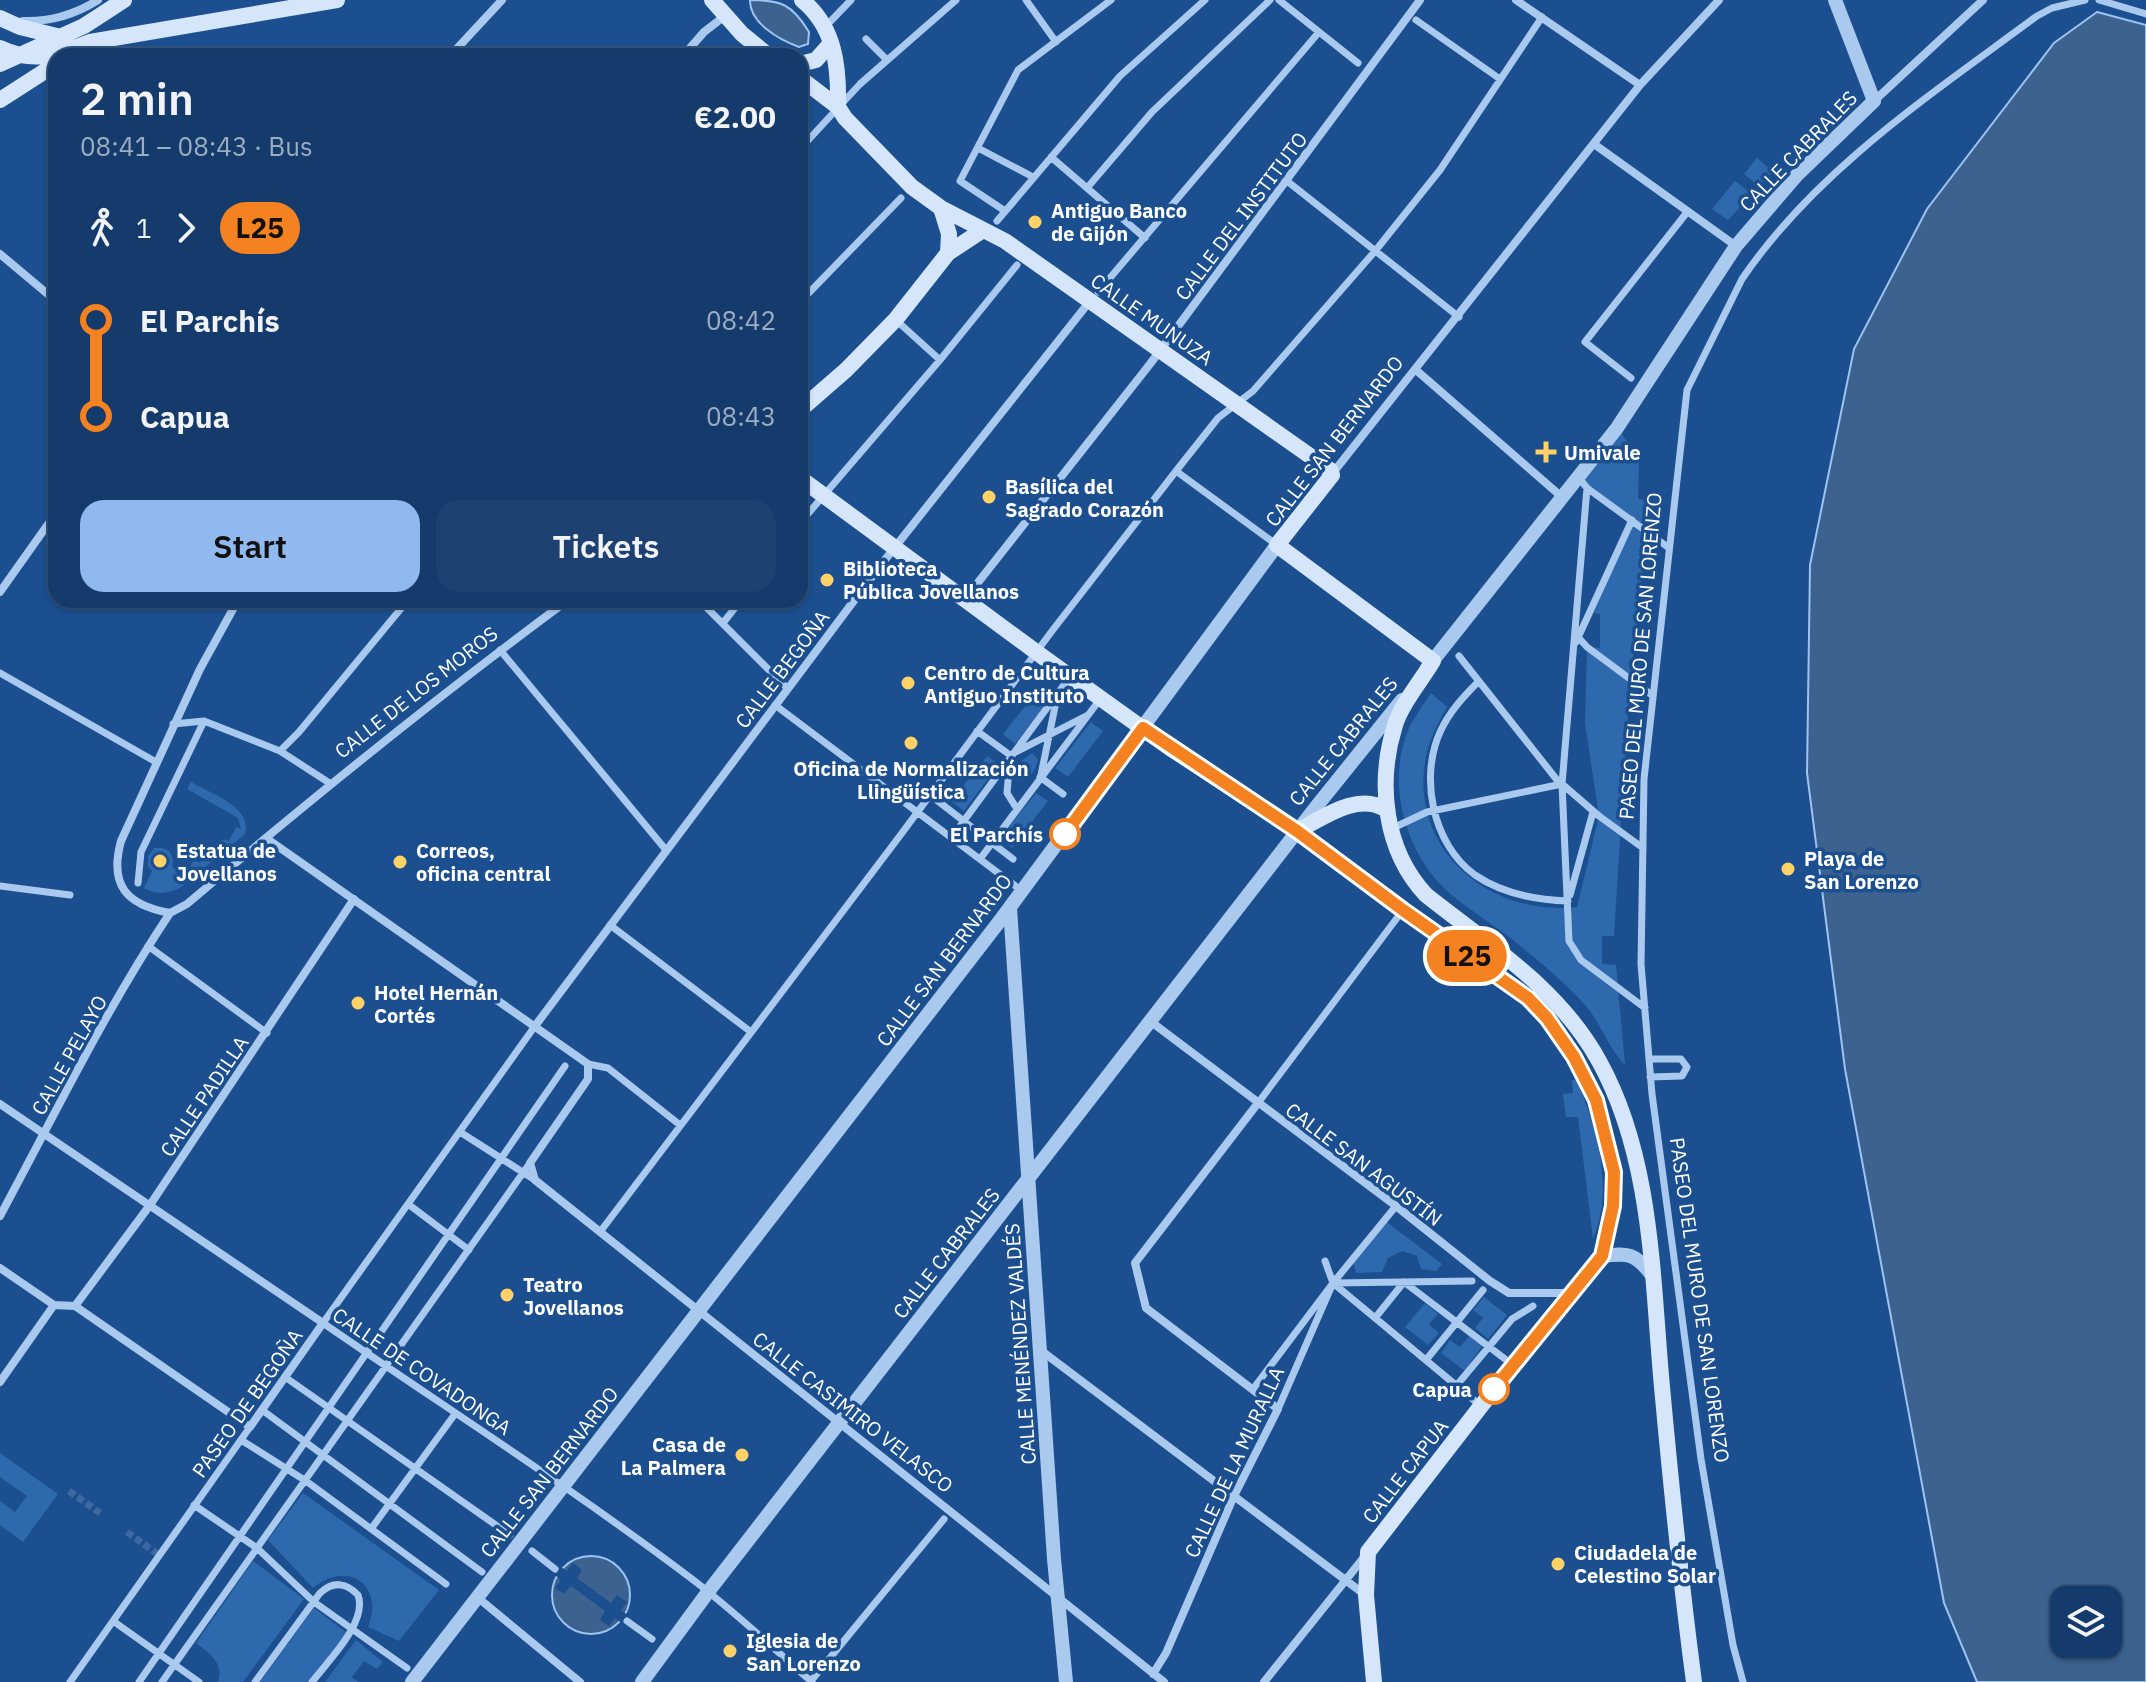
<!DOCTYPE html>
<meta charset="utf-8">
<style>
body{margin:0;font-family:"IBM Plex Sans",sans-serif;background:#1d4271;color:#f1f3f6;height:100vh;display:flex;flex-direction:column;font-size:30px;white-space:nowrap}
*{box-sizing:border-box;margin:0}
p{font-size:26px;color:#9dadc1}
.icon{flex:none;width:44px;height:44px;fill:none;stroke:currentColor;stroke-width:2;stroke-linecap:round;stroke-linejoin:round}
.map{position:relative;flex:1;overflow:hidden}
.sheet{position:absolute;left:48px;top:48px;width:760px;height:560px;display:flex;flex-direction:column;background:#143b6b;border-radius:24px;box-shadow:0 2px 6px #0004,0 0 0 2px #33557e}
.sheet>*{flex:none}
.badge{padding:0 16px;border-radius:26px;font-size:28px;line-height:52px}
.tools{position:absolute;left:2050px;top:1586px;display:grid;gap:16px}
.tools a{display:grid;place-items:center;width:72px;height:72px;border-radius:16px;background:#143b6b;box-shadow:0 2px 6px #0004,0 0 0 2px #33557e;font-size:40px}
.map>.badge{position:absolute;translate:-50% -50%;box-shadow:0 0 0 4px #fff}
.legs{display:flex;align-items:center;gap:12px;height:88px;padding:0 32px;font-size:26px}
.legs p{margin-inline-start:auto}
.headline{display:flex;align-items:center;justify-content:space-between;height:136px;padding:0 32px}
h1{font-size:44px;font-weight:600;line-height:60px}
.cta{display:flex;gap:16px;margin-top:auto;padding:16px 32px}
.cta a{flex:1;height:92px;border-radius:24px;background:#90b9f0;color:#111;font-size:32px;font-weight:600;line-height:92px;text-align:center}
.cta a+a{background:#1d4271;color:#f1f3f6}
ul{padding:0 32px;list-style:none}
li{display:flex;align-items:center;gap:28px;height:96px;font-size:30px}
li i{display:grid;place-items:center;width:12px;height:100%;margin:0 10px;background:currentColor}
li i::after{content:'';width:20px;height:20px;margin:-10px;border:6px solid;border-radius:50%;background:#143b6b}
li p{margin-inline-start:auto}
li:first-child i{background:linear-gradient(#0000 50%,currentColor 0)}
li:last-child i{background:linear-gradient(currentColor 50%,#0000 0)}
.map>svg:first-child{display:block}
.green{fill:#2e69ad}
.water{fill:#3c6290;stroke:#9cc4f0;stroke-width:2;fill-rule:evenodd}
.pier{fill:#1b4f8f}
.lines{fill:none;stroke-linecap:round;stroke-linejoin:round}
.pedestrian-tunnel{stroke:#3d69a0;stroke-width:7;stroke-dasharray:7 3.5;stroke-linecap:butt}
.pedestrian{stroke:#a9c9ee;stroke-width:7}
.minor{stroke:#a9c9ee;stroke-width:8}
.tertiary{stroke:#a9c9ee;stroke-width:14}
.secondary{stroke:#d6e6fa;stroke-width:16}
.line-1-casing{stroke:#fff;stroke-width:18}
.line-1{stroke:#f58220;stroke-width:12}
.poi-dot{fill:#ffd166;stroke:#1b4f8f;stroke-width:3}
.stop-1-dot{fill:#fff;stroke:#f58220;stroke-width:4}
.labels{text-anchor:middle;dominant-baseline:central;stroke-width:7;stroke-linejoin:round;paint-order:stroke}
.street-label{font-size:20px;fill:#fff;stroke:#1b4f8f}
.poi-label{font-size:20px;font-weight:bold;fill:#fff;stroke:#1b4f8f;text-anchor:start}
.stop-label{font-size:20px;font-weight:bold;fill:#fff;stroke:#1b4f8f;text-anchor:end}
</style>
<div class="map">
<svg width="2146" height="1682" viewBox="0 0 2146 1682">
<rect width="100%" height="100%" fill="#1b4f8f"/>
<path class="green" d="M1757 158 1773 172 1759 186 1744 174Z
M1735 181 1752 194 1728 220 1712 209Z
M1617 428 1639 456 1638 499 1650 500 1642 519 1648 533 1630 680 1614 936H1602V964L1616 965 1625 1065C1607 1046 1601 1023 1585 1005 1564 981 1536 959 1512 939 1490 922 1464 907 1444 888 1403 848 1385 777 1411 724 1417 714 1424 703 1431 693L1447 707C1439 721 1431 736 1427 752 1405 846 1487 917 1577 907L1599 816 1585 723 1587 647 1600 648V614L1594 613 1632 520 1579 478Z
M1039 689 1051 697 1015 744 1003 734Z
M1091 722 1103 731 1068 777 1055 768Z
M1032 753 1038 759C1035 771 1031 779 1018 780L1015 777 1020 762Z
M987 756 999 764 964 811 951 801Z
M191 782C210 793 253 807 245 834L180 888C167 894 157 895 144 888L152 871 148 866V856L154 848C168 846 175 854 172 867L186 874 194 860 200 863 208 849 215 853 223 839 229 841 236 827 241 829 238 818 187 789Z
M1036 793 1048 801 1012 848 1000 838Z
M1577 1079C1596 1131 1615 1185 1593 1239L1578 1117H1566L1563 1094 1573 1093 1572 1080Z
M1384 1220 1442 1264 1436 1271 1421 1269 1417 1256 1402 1251 1388 1258 1382 1272 1356 1273 1353 1260Z
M1484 1297 1507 1315 1488 1339 1475 1328 1483 1318 1473 1310Z
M1425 1303 1438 1314 1429 1324 1439 1333 1428 1345 1405 1327Z
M1469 1336 1482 1346 1465 1371 1441 1353 1450 1340 1460 1347Z
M0 1453 58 1494 23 1542 0 1525V1501L15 1512 27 1496 0 1477Z
M303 1493 439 1590 399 1641 368 1627C385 1585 347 1559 313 1588L268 1540Z
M253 1561 304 1599 243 1682H218C224 1662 210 1654 196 1643Z
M314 1608 347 1633 310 1682H260Z
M356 1640 383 1662 377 1669 364 1661 352 1677 358 1682H325Z"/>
<path class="water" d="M750 0C781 0 792 4 809 32L808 44 799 47C780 40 749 23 750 0Z
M2097 12 2146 25V1682H1977L1944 1603 1845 1069 1807 773 1810 565 1854 349 1927 209 2054 43ZM2108 1600V1644H2064V1600Z
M552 1595a39 39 0 1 1 78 0a39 39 0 1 1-78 0Z"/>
<path class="pier" d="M573 1563 582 1570 577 1578 611 1603 617 1595 627 1602 621 1610 629 1616 623 1624 615 1618 609 1626 600 1620 605 1611 571 1586 564 1594 555 1588 561 1580 554 1574 556 1569 559 1566 567 1571Z"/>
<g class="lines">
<path class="pedestrian-tunnel" d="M69 1491 100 1513
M127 1532 159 1555"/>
<path class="pedestrian" d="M1026 0 1056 42
M1279 0 1358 63
M2099 0 2146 14
M1416 20 1500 79
M826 26 851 0
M866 39 887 60
M978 148 1033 177
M800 149 860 84 956 0
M1051 157 1145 238
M1287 181 1459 317
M1087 188 1152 112 1270 0
M1005 211 960 181 1018 70 1111 0
M997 221 1120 76 1205 0
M1098 292 1319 32
M800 302 901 198
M897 321 940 360
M1631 378 1585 342 1688 211
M1176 471 1277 545
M1579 478 1587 488 1669 548
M1587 488 1562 784 1569 941 1581 960 1645 1008
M800 523 940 360 1017 265
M699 600 787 688
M723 623 741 600
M1577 636 1587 647 1653 696
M1576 642 1632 520
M500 650 666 850
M1459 656 1561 785
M0 673 156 762
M1479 681C1464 696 1450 711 1441 730 1419 776 1432 844 1475 875 1503 894 1535 900 1568 901
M775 705 1022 891
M173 724 204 721
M977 731 1010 755
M1016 752 1086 716
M1010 757 1007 793 1017 809
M1041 775 1057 697
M1040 777 1063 794
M331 784 280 751 299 732 408 600
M930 795 1013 859
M1393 828 1427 812 1562 784 1599 816 1643 848
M952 837 1069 678
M980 859 1101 698
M138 883 141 852 204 721 280 751
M0 886 70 895
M1570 895 1593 812
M610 925 751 1032
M148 946 267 1033
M535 1026 323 1323C446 1408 573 1489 692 1579 734 1611 773 1648 812 1682
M1649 1059H1681L1687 1067 1682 1076 1650 1077
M588 1064 608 1068 680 1125
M1258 1103 1403 910
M460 1132 535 1180
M408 1204 469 1250
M1396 1206 1333 1283 1481 1406
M600 1232 899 837 1052 631 1176 471 1218 418 1253 391 1376 250 1440 170 1542 17
M1375 1318 1404 1282 1505 1359
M1426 1360 1483 1290
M285 1377 510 1535
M1457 1385 1512 1319 1533 1306
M1253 1389 1333 1283 1472 1281
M1278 1409 1333 1283 1325 1261
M262 1410 482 1572
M241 1440 306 1481 446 1584
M194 1505 257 1548 314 1602 407 1668
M371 1529 455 1414
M532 1551 555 1569
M113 1621 199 1682
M627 1621 652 1639
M811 1681 944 1519
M70 1682 250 1427
M139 1682 565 1066
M162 1682 530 1163
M255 1682 320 1593C333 1581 346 1582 358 1595 368 1622 328 1661 312 1682
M1743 1682 1733 1645 1701 1459 1652 1094 1641 964 1644 779 1687 390 1742 279C1817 169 1932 94 2037 16L2052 8 2085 0"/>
<path class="minor" d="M1516 0 1640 85
M23 21C51 22 74 15 98 0
M100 42 111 56
M450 56 502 0
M683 56 704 32 726 15
M1874 101 1983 0
M1594 144 1736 246
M0 254 56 301
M1416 370 1563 498
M1332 474 1640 85 1719 0
M0 592 56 513
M965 599 1150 364 1420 0
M238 600 200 669 121 841C109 885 126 905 170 913L187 904C311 799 437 697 568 600
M266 838 588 1064V1079L530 1163 535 1180 1164 1682
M1150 1021 1396 1206 1490 1281 1509 1293H1570
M535 1026 880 566 1090 301
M0 1104 323 1323 250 1427 75 1306 54 1305 0 1268
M0 1216C55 1114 106 1009 170 913
M75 1306 150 1205 354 899
M1039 1349 1364 1594
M0 1382 54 1305
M477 1597 580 1682
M1153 1674 1166 1653 1234 1496 1278 1409 1146 1308 1135 1263 1258 1103
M1264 1682 1365 1556"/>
<path class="tertiary" d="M1427 668 1617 428 1736 246 1797 175 1874 101 1835 0
M1010 908 1054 1559 1066 1682
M1602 1256C1628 1253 1635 1253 1651 1274
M412 1682 1002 918 1277 545
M642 1682 708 1592 1316 807 1402 700"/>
<path class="secondary" d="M712 0 742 34 769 56
M802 0C835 27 839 66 838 107
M0 18 20 27 61 37
M0 48C34 64 57 55 90 42L337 0
M0 64 84 26 124 0
M800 64 816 60 831 43
M800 78 838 107 845 118 912 187 941 208 1005 241 1330 470 1332 475 1277 545 1433 661C1421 681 1402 703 1395 725 1377 783 1384 850 1426 895 1489 945 1559 988 1599 1061 1653 1158 1652 1279 1662 1387 1671 1485 1681 1584 1694 1682
M0 100 56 64
M941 208 949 234 948 253
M800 410 846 370 896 319 948 253 983 230
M800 478 1043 657 1170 748 1297 831 1403 910 1528 998 1547 1018 1574 1057 1596 1100 1614 1172 1613 1206 1602 1256 1481 1406 1368 1552 1366 1595 1374 1682
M1297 831C1323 818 1357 792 1385 809"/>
</g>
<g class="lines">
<g class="line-1-casing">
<path id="line-1" d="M1065 834 1143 728 1297 831 1403 910 1528 998 1547 1018 1574 1057 1596 1100 1614 1172 1613 1206 1602 1256 1494 1389"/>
</g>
<use href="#line-1" class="line-1"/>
</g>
<g class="poi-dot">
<circle cx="1035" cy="222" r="8"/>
<path d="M1542 440h8v8h8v8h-8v8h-8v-8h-8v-8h8z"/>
<circle cx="989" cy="497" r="8"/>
<circle cx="827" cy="580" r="8"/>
<circle cx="908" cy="683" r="8"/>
<circle cx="911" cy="743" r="8"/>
<circle cx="160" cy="861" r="8"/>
<circle cx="400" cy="862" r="8"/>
<circle cx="1788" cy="869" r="8"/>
<circle cx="358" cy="1003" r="8"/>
<circle cx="507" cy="1295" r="8"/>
<circle cx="742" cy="1455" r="8"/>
<circle cx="1558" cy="1564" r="8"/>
<circle cx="730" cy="1651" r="8"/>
</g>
<g class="stop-1-dot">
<circle cx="1065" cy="834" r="14"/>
<circle cx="1494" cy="1389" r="14"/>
</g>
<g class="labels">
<g class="street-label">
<text transform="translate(1798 151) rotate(-46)">CALLE CABRALES</text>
<text transform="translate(1241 216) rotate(-53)">CALLE DEL INSTITUTO</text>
<text transform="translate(1152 319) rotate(35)">CALLE MUNUZA</text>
<text transform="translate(1334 441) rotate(-52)">CALLE SAN BERNARDO</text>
<text transform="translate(1640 656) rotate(-85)">PASEO DEL MURO DE SAN LORENZO</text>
<text transform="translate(782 669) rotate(-53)">CALLE BEGOÑA</text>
<text transform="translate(416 692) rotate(-38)">CALLE DE LOS MOROS</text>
<text transform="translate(1343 741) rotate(-51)">CALLE CABRALES</text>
<text transform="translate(944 960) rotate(-53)">CALLE SAN BERNARDO</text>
<text transform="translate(69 1055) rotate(-61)">CALLE PELAYO</text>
<text transform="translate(204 1096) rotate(-56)">CALLE PADILLA</text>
<text transform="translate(1364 1164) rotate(37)">CALLE SAN AGUSTÍN</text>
<text transform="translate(946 1253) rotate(-52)">CALLE CABRALES</text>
<text transform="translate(1700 1300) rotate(82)">PASEO DEL MURO DE SAN LORENZO</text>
<text transform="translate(1020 1344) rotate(-94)">CALLE MENÉNDEZ VALDÉS</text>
<text transform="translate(422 1371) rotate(34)">CALLE DE COVADONGA</text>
<text transform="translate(247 1403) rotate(-55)">PASEO DE BEGOÑA</text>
<text transform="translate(853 1412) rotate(38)">CALLE CASIMIRO VELASCO</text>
<text transform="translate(1234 1462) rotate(-65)">CALLE DE LA MURALLA</text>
<text transform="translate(1405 1471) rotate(-52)">CALLE CAPUA</text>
<text transform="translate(549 1472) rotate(-52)">CALLE SAN BERNARDO</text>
</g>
<g class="poi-label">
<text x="1051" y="210">Antiguo Banco<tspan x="1051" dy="23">de Gijón</tspan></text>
<text x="1564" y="452">Umivale</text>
<text x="1005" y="486">Basílica del<tspan x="1005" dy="23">Sagrado Corazón</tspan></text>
<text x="843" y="568">Biblioteca<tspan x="843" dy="23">Pública Jovellanos</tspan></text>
<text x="924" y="672">Centro de Cultura<tspan x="924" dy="23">Antiguo Instituto</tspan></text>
<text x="911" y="768" text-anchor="middle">Oficina de Normalización<tspan x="911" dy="23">Llingüística</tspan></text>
<text x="176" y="850">Estatua de<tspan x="176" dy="23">Jovellanos</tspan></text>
<text x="416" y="850">Correos,<tspan x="416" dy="23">oficina central</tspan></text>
<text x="1804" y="858">Playa de<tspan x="1804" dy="23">San Lorenzo</tspan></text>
<text x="374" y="992">Hotel Hernán<tspan x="374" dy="23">Cortés</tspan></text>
<text x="523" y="1284">Teatro<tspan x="523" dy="23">Jovellanos</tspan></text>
<text x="726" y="1444" text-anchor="end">Casa de<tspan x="726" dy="23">La Palmera</tspan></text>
<text x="1574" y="1552">Ciudadela de<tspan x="1574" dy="23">Celestino Solar</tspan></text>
<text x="746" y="1640">Iglesia de<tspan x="746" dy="23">San Lorenzo</tspan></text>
</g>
<g class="stop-label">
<text x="1043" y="834">El Parchís</text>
<text x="1472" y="1389">Capua</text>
</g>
</g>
</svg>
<div class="tools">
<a><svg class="icon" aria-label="layers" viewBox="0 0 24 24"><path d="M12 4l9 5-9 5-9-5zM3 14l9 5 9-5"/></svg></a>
</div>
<b class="badge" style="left:1467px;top:956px;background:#f58220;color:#111">L25</b>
<section class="sheet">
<div class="headline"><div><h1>2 min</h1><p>08:41 – 08:43 · Bus</p></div><b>€2.00</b></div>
<div class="legs"><svg class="icon" aria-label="walk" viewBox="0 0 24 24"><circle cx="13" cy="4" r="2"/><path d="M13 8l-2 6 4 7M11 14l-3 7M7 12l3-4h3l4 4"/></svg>1<svg class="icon" aria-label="forward" viewBox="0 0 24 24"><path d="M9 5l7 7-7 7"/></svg><b class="badge" style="background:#f58220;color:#111">L25</b></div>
<ul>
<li><i style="color:#f58220"></i><b>El Parchís</b><p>08:42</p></li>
<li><i style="color:#f58220"></i><b>Capua</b><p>08:43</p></li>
</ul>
<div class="cta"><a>Start</a><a>Tickets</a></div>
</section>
</div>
